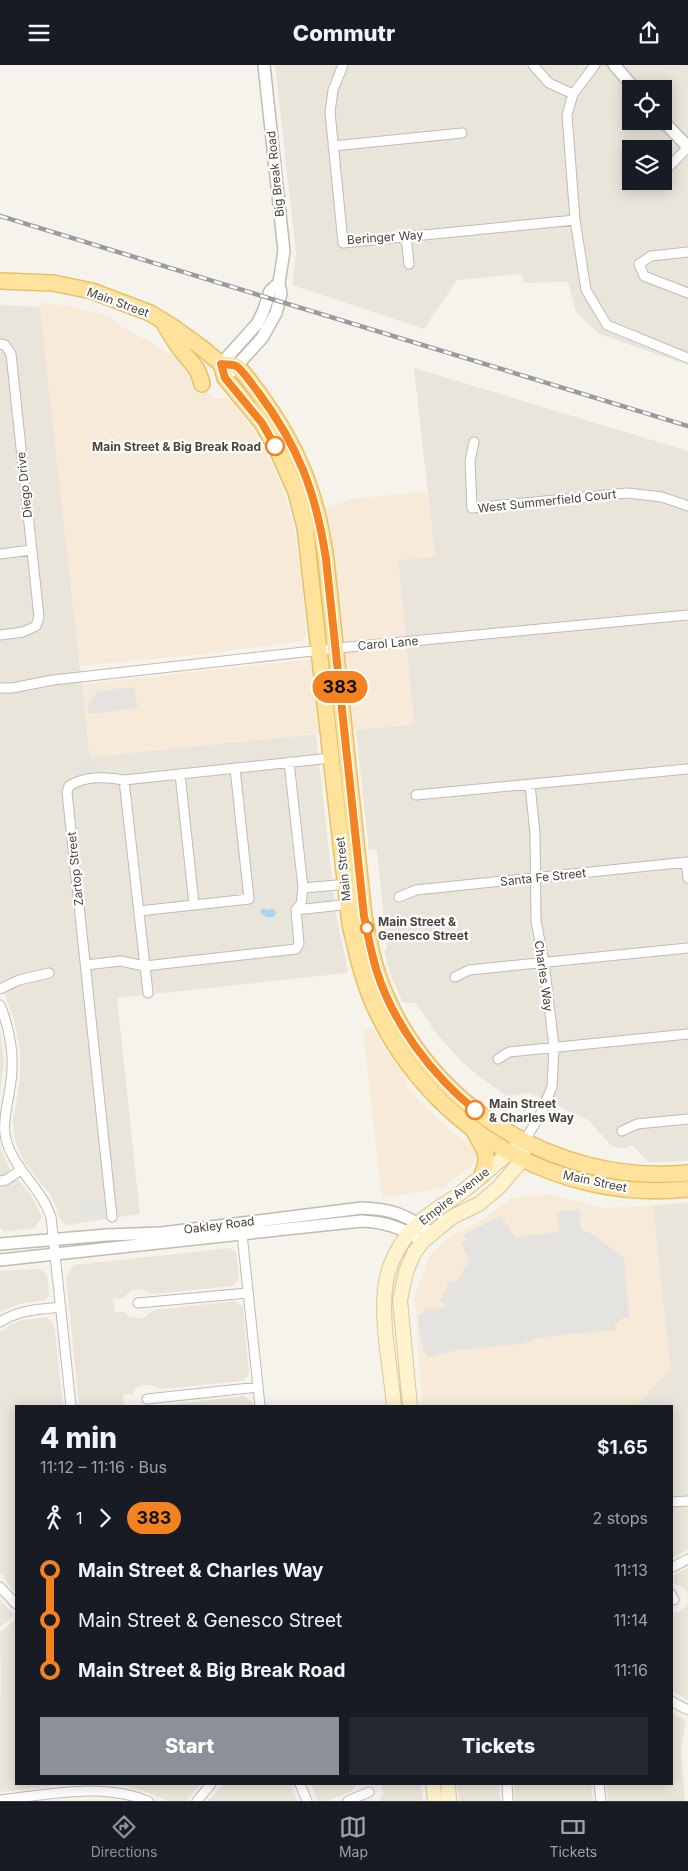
<!DOCTYPE html>
<meta charset="utf-8">
<style>
body{margin:0;font-family:Inter,sans-serif;background:#242831;color:#f1f3f6;height:100vh;display:flex;flex-direction:column;font-size:19px;white-space:nowrap}
*{box-sizing:border-box;margin:0}
p{font-size:16px;color:#9ea1a6}
.icon{flex:none;width:28px;height:28px;fill:none;stroke:currentColor;stroke-width:2;stroke-linecap:round;stroke-linejoin:round}
.map{position:relative;flex:1;overflow:hidden}
.panel{position:absolute;left:15px;top:1340px;width:658px;height:380px;display:flex;flex-direction:column;background:#171b24;border-radius:0px;box-shadow:0 2px 12px #0003}
.panel>*{flex:none}
.badge{padding:0 10px;border-radius:16px;font-size:18px;line-height:32px}
.tools{position:absolute;left:622px;top:15px;display:grid;gap:10px}
.tools a{display:grid;place-items:center;width:50px;height:50px;border-radius:0px;background:#171b24;box-shadow:0 2px 12px #0003;font-size:25px}
.map>.badge{position:absolute;translate:-50% -50%;box-shadow:0 0 0 2px #fff}
.legs{display:flex;align-items:center;gap:8px;height:55px;padding:0 25px;font-size:16px}
.legs p{margin-inline-start:auto}
.summary{display:flex;align-items:center;justify-content:space-between;height:85px;padding:0 25px}
h1{font-size:28px;font-weight:800;line-height:38px}
.button{display:flex;gap:10px;margin-top:auto;padding:10px 25px}
.button a{flex:1;height:58px;border-radius:0px;background:#8c9099;color:#fff;font-size:20px;font-weight:800;line-height:58px;text-align:center}
.button a+a{background:#242831;color:#f1f3f6}
ul{padding:0 25px;list-style:none}
li{display:flex;align-items:center;gap:18px;height:50px;font-size:19px}
li i{display:grid;place-items:center;width:8px;height:100%;margin:0 6px;background:currentColor}
li i::after{content:'';width:12px;height:12px;margin:-6px;border:4px solid;border-radius:50%;background:#171b24}
li p{margin-inline-start:auto}
li:first-child i{background:linear-gradient(#0000 50%,currentColor 0)}
li:last-child i{background:linear-gradient(currentColor 50%,#0000 0)}
header{display:flex;justify-content:space-between;align-items:center;height:65px;padding:0 25px;background:#171b24;font-size:22px;font-weight:800}
.tab-bar{display:flex;justify-content:space-around;align-items:center;height:70px;border-top:1px solid #363941;background:#171b24;font-size:14px;color:#9ea1a6}
.tab-bar a{display:grid;justify-items:center;gap:2px}
.tab-bar .on{color:#8c9099}
.map>svg:first-child{display:block}
.residential{fill:#eae5da;fill-rule:evenodd}
.commercial{fill:#f7ead8}
.parking{fill:#e5e3e0}
.water{fill:#a9d4f2}
.lines{fill:none;stroke-linecap:round;stroke-linejoin:round}
.minor-casing{stroke:#c2bbae;stroke-width:11}
.tertiary-casing{stroke:#c2bbae;stroke-width:14}
.secondary-casing{stroke:#d6c79b;stroke-width:16}
.primary-casing{stroke:#e6c16a;stroke-width:18}
.minor{stroke:#fff;stroke-width:9}
.tertiary{stroke:#fff;stroke-width:11}
.secondary{stroke:#fff3cd;stroke-width:14}
.primary{stroke:#ffe39c;stroke-width:15}
.rail-casing{stroke:#9a9a9a;stroke-width:4.5}
.rail{stroke:#fff;stroke-width:2.5;stroke-dasharray:8;stroke-linecap:butt}
.line-1-casing{stroke:#fff;stroke-width:11}
.line-1{stroke:#f58220;stroke-width:8}
.stop-1-dot{fill:#fff;stroke:#f58220;stroke-width:2.5}
.labels{text-anchor:middle;dominant-baseline:central;stroke-width:4.5;stroke-linejoin:round;paint-order:stroke}
.street-label{font-size:12px;fill:#4b4439;stroke:#fff}
.stop-label{font-size:12px;font-weight:bold;fill:#4b4439;stroke:#fff;text-anchor:start}
</style>
<header><svg class="icon" aria-label="menu" viewBox="0 0 24 24"><path d="M4 6h16M4 12h16M4 18h16"/></svg>Commutr<svg class="icon" aria-label="share" viewBox="0 0 24 24"><path d="M12 15V3M7 8l5-5 5 5M5 13v7h14v-7"/></svg></header>
<div class="map">
<svg width="688" height="1736" viewBox="0 0 688 1736">
<rect width="100%" height="100%" fill="#f6f3ec"/>
<path class="residential" d="M275 0H688V300L599 269 576 247 568 217 524 218 521 209 457 215 424 264 292 220 296 189ZM631 24H664V56H631ZM631 84H664V116H631Z
M0 240 40 242 90 692 316 669 336 850 348 906 347 908 117 933 140 1149 67 1160 60 1155 56 1142 49 1128 24 1097 15 1076 13 1055 20 1014V987L15 958 4 927 33 915 53 912 52 904 24 909 0 919Z
M414 303 688 386V1096L648 1097 632 1080 627 1083H618L611 1080 588 1055 530 1028 507 1031 484 1015 461 996 436 968 416 938H405L402 936 391 911 384 885H387L377 785H369L356 665 414 659 398 494 435 491Z
M0 965 4 997 0 1031Z
M0 1082 11 1107 0 1112Z
M17 1113 32 1132 42 1152 35 1163 3 1167V1164H0V1120L9 1118Z
M688 1137V1485L671 1493V1341H636L670 1304 653 1141Z
M230 1183 236 1187 239 1214 233 1221 153 1229 139 1224 132 1225 123 1233 113 1234 115 1247H125L129 1252 143 1253 154 1245 235 1236 243 1242 249 1309 243 1316 162 1324 150 1320H143L136 1323 133 1329 123 1330 124 1341H79L66 1211H68V1207L74 1200Z
M39 1204 47 1209 49 1230 45 1235 19 1239 0 1247V1206Z
M46 1252 54 1258 63 1341H16V1528L8 1519 0 1507V1267L12 1259 22 1255Z
M244 1331 252 1337 253 1341H159Z
M688 1503V1635L671 1625V1548L679 1547 686 1541 688 1537 687 1527 682 1521 675 1519 673 1514 674 1510Z
M0 1535 14 1550 0 1562Z
M16 1554V1719H51L49 1722 0 1727V1633H1L0 1567Z
M671 1646 674 1649 683 1653 686 1656 681 1685 685 1736H608L606 1719H671Z
M114 1719H200L187 1736H168L142 1725Z
M224 1719H291L297 1736H208Z
M311 1719H356L354 1724 348 1728 326 1736 317 1735Z
M381 1719H421L423 1736H379L383 1729Z
M457 1719H499L500 1736H459Z
M514 1719H591L593 1736H515Z"/>
<path class="commercial" d="M39 237 78 243 109 251 125 264 150 277 177 294 191 305 194 315 215 333H228L240 347 253 365 273 401 287 436 293 460 300 501 306 566V570L303 576 203 589 80 601Z
M427 426 435 492 398 495 405 572 339 578 330 480 324 443 352 434Z
M406 580 414 659 350 665 340 586Z
M313 594 322 668 90 692 82 619Z
M373 964 407 1016 405 1021 426 1043 448 1064 472 1081 477 1088 476 1094 472 1100 443 1123 382 1133 363 965Z
M549 1129 602 1143 653 1141 670 1304 636 1341H422L415 1231 429 1192 448 1172 476 1159 513 1133Z"/>
<path class="parking" d="M132 622 135 624 137 640 139 643 89 649 88 639 98 626Z
M90 699 92 713 77 717 74 704Z
M331 817 333 832 309 834 308 820Z
M103 1134 106 1150 82 1153 80 1136Z
M579 1144 581 1165 590 1168 624 1192 629 1252 623 1253 614 1260 617 1263 614 1265 544 1272 521 1279 456 1285 429 1292 424 1286 420 1271 418 1250 423 1249 425 1244 444 1243 446 1239 440 1236 450 1215 456 1218 469 1195 461 1179 467 1175 464 1169 501 1151 515 1172 559 1167 557 1147Z"/>
<path class="water" d="M264 843 267 845 273 844 276 847 275 851C270 854 263 852 260 846Z"/>
<g class="lines">
<g class="minor-casing">
<path id="minor" d="M343 0 333 25 330 47 343 178 575 155
M533 0 549 18 573 29
M595 0 573 29 567 50 575 155 586 225 607 260 688 293
M333 81 462 68
M664 107 688 82
M406 171 409 199
M688 187 651 191 639 199 644 211 688 228
M0 279 5 280 11 289 39 552 36 561 23 567 0 570
M474 377 470 396 472 443 627 428 662 432 688 441
M0 489 31 485
M0 623H12L53 615 349 582 688 550
M289 697 303 823 301 839 296 845
M180 709 194 839
M124 715 148 928
M416 730 688 704
M686 797 688 813
M303 823 348 819
M399 832 416 825 688 797
M296 845 351 839
M139 846 249 834 235 703
M86 900 120 896 145 901 296 884 299 879 296 845
M455 912 469 905 688 883
M0 924 19 915 49 908
M0 940C11 966 15 996 10 1023 8 1038 3 1053 5 1069 10 1102 41 1121 51 1152L71 1341
M498 994 509 987 688 969
M622 1066 637 1059 688 1054
M524 1077 540 1050 552 1022 554 982 544 897 536 856 535 768 530 720
M0 1116 6 1115 21 1105
M112 1152 67 727 69 721C87 710 105 712 124 715L331 693
M242 1169 260 1341
M138 1238 248 1228
M0 1257C19 1245 39 1244 61 1242
M147 1334 258 1322
M671 1437 688 1436
M671 1503 688 1494
M0 1522 16 1539
M671 1529 674 1535
M671 1636 688 1645
M300 1719 307 1736
M507 1719 508 1736
M599 1719 601 1736
M0 1735C48 1730 101 1717 148 1736
M197 1736 211 1719
M348 1736 369 1727"/>
</g>
<g class="tertiary-casing">
<path id="tertiary" d="M614 0 635 24
M663 56 688 82
M221 299 257 259 263 247 270 226 279 218
M232 306 262 273 276 248 281 229 279 218 284 186 264 0
M0 1179 107 1170 161 1168 362 1143C392 1144 408 1150 432 1169
M0 1195 361 1156C387 1157 401 1163 423 1176"/>
</g>
<g class="secondary-casing">
<path id="secondary" d="M394 1341C391 1306 381 1259 385 1224 387 1200 401 1174 419 1158 432 1145 448 1138 462 1127 483 1111 502 1092 524 1077
M410 1341 400 1235 406 1207 414 1188 423 1176 452 1152 479 1139 499 1122 522 1095 524 1083
M433 1719 435 1736
M448 1719 449 1736"/>
</g>
<g class="primary-casing">
<path id="primary" d="M0 216 53 218 92 226 150 248 173 262 202 283 221 299 225 313 262 358 277 384 296 427 305 462 350 859C357 890 364 921 378 949 434 1065 559 1138 688 1124
M165 260C170 268 175 278 181 285 191 298 198 301 202 319
M221 299C225 300 232 299 236 301 243 305 253 321 258 327 298 381 317 429 326 495L364 851C368 870 371 888 377 907 420 1037 553 1121 688 1108
M474 1066C484 1086 491 1088 482 1110"/>
</g>
<use href="#minor" class="minor"/>
<use href="#tertiary" class="tertiary"/>
<use href="#secondary" class="secondary"/>
<use href="#primary" class="primary"/>
<g class="rail-casing">
<path id="rail" d="M0 151 688 361"/>
</g>
<use href="#rail" class="rail"/>
</g>
<g class="lines">
<g class="line-1-casing">
<path id="line-1" d="M275 381 262 358 225 313 221 299C225 300 232 299 236 301 243 305 253 321 258 327 299 382 316 428 326 494L364 851C368 870 371 888 377 907 394 960 432 1010 475 1045"/>
</g>
<use href="#line-1" class="line-1"/>
</g>
<g class="stop-1-dot">
<circle cx="275" cy="381" r="9"/>
<circle cx="367" cy="863" r="6"/>
<circle cx="475" cy="1045" r="9"/>
</g>
<g class="labels">
<g class="street-label">
<text transform="translate(275 109) rotate(-96)">Big Break Road</text>
<text transform="translate(385 172) rotate(-4)">Beringer Way</text>
<text transform="translate(118 237) rotate(20)">Main Street</text>
<text transform="translate(24 420) rotate(-96)">Diego Drive</text>
<text transform="translate(547 436) rotate(-6)">West Summerfield Court</text>
<text transform="translate(388 578) rotate(-5)">Carol Lane</text>
<text transform="translate(75 804) rotate(-96)">Zartop Street</text>
<text transform="translate(343 804) rotate(-96)">Main Street</text>
<text transform="translate(543 812) rotate(-6)">Santa Fe Street</text>
<text transform="translate(544 911) rotate(82)">Charles Way</text>
<text transform="translate(595 1116) rotate(12)">Main Street</text>
<text transform="translate(454 1131) rotate(-38)">Empire Avenue</text>
<text transform="translate(219 1160) rotate(-7)">Oakley Road</text>
</g>
<g class="stop-label">
<text x="261" y="381" text-anchor="end">Main Street &amp; Big Break Road</text>
<text x="378" y="856">Main Street &amp;<tspan x="378" dy="14">Genesco Street</tspan></text>
<text x="489" y="1038">Main Street<tspan x="489" dy="14">&amp; Charles Way</tspan></text>
</g>
</g>
</svg>
<div class="tools">
<a><svg class="icon" aria-label="locate" viewBox="0 0 24 24"><circle cx="12" cy="12" r="6"/><path d="M12 2v4M12 18v4M2 12h4M18 12h4"/></svg></a>
<a><svg class="icon" aria-label="layers" viewBox="0 0 24 24"><path d="M12 4l9 5-9 5-9-5zM3 14l9 5 9-5"/></svg></a>
</div>
<b class="badge" style="left:340px;top:622px;background:#f58220;color:#111">383</b>
<section class="panel">
<div class="summary"><div><h1>4 min</h1><p>11:12 – 11:16 · Bus</p></div><b>$1.65</b></div>
<div class="legs"><svg class="icon" aria-label="walk" viewBox="0 0 24 24"><circle cx="13" cy="4" r="2"/><path d="M13 8l-2 6 4 7M11 14l-3 7M7 12l3-4h3l4 4"/></svg>1<svg class="icon" aria-label="forward" viewBox="0 0 24 24"><path d="M9 5l7 7-7 7"/></svg><b class="badge" style="background:#f58220;color:#111">383</b><p>2 stops</p></div>
<ul>
<li><i style="color:#f58220"></i><b>Main Street &amp; Charles Way</b><p>11:13</p></li>
<li><i style="color:#f58220"></i><span>Main Street &amp; Genesco Street</span><p>11:14</p></li>
<li><i style="color:#f58220"></i><b>Main Street &amp; Big Break Road</b><p>11:16</p></li>
</ul>
<div class="button"><a>Start</a><a>Tickets</a></div>
</section>
</div>
<nav class="tab-bar">
<a class="on"><svg class="icon" aria-label="directions" viewBox="0 0 24 24"><path d="M12 3l9 9-9 9-9-9zM9 14v-3h6M13 9l2 2-2 2"/></svg>Directions</a>
<a><svg class="icon" aria-label="map" viewBox="0 0 24 24"><path d="M3 6l6-2 6 2 6-2v14l-6 2-6-2-6 2zM9 4v14M15 6v14"/></svg>Map</a>
<a><svg class="icon" aria-label="tickets" viewBox="0 0 24 24"><path d="M3 7h18v10H3zM15 7v10"/></svg>Tickets</a>
</nav>
